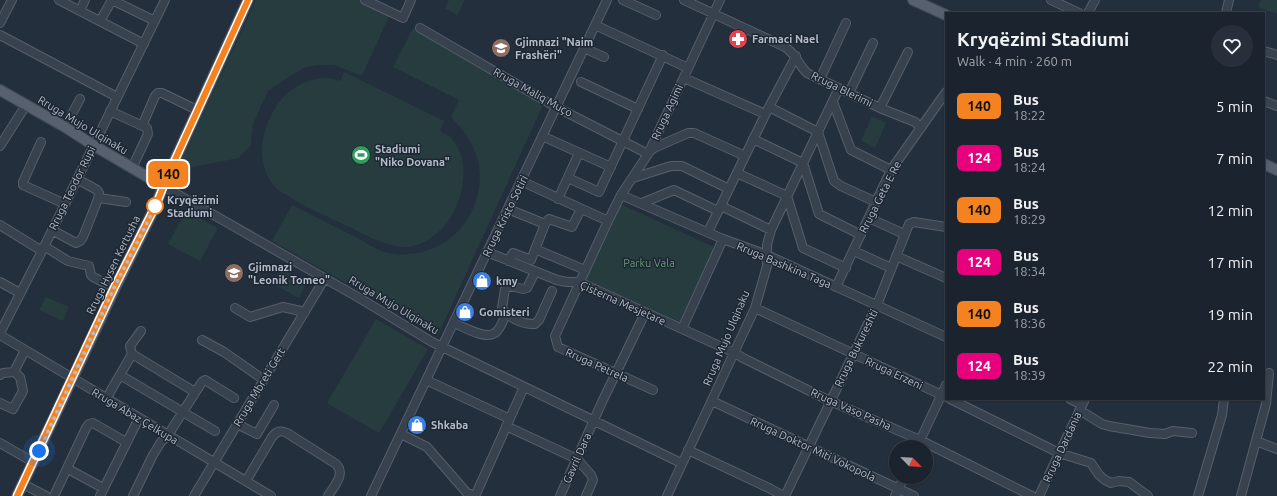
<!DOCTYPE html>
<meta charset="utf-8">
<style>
body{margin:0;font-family:Ubuntu,sans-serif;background:#282f3a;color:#f1f3f6;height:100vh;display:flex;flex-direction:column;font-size:15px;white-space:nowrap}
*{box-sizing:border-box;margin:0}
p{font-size:13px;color:#a0a4aa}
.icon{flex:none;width:22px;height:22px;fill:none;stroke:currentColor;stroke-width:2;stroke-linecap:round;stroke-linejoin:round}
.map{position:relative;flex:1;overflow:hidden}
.details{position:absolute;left:945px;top:12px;width:320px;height:388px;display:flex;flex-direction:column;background:#1b232e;border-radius:0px;box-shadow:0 1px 3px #0004,0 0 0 1px #39404a}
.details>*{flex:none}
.badge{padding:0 8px;border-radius:6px;font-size:14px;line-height:26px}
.needle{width:26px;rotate:115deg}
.controls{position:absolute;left:889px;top:440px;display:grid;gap:8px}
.controls a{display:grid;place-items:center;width:44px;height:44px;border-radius:50%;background:#1b232e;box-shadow:0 1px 3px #0004,0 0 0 1px #39404a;font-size:20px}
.you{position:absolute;width:20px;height:20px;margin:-10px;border:3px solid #fff;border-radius:50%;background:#1a73e8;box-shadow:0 0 0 6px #1a73e833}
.map>.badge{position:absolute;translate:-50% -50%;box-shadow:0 0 0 2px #fff}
.round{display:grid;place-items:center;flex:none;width:42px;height:42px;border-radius:21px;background:#282f3a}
.summary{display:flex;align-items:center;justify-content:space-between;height:68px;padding:0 12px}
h1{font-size:19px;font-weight:700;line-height:30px}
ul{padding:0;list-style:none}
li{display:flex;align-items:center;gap:12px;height:52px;padding:0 12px}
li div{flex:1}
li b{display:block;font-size:15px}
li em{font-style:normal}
li .badge{min-width:44px;font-weight:700;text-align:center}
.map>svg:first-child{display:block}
.green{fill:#263c3f}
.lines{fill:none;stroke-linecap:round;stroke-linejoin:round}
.minor-casing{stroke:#565f6c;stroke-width:10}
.major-casing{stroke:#414a57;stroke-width:12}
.minor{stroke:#38414e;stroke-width:8}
.major{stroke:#56606e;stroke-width:10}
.line-casing{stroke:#fff;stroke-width:9}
.line{stroke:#f58220;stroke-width:6}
.walk{stroke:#b4bcc9;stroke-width:4;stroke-dasharray:0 7.2}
.stop-dot{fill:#fff;stroke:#f58220;stroke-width:2}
.labels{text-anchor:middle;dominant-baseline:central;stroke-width:3;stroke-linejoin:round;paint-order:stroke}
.poi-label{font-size:11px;font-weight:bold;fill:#b4bcc9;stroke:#1d2633;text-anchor:start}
.street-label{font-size:11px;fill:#b4bcc9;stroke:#1d2633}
.stop-label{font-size:11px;font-weight:bold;fill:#b4bcc9;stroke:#1d2633;text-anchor:start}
.park-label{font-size:11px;fill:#6b9a76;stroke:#1d2633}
</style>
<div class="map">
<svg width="1277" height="496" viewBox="0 0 1277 496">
<rect width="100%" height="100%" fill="#242f3e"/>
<path class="green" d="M256 0H359L390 14 362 76 334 65H319L306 67 293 74 268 91 253 124 251 145 239 158 177 170Z
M449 0H465L457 15 445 8Z
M1261 0H1277V14L1258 7Z
M413 28 456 51 541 101 542 107 438 335 272 241 292 205C314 216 335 227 357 238 365 242 375 249 384 252 391 254 401 255 408 254 460 252 494 196 474 149 469 136 460 127 451 117L459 100 393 67Z
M344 72 444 121 440 131C443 133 447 135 450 137 470 157 465 191 453 213 444 230 426 246 406 247 383 247 361 232 341 223 322 214 302 206 285 194 281 192 277 190 275 187 253 161 262 125 280 101 291 87 311 77 328 78 332 79 336 80 340 81Z
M872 116 886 123 875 148 861 141Z
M618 203 714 247 680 322 584 279Z
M186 211 218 228 200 261 168 244Z
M281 268 307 282 299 298 273 284Z
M46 297 69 307 63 321 39 310Z
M376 319 428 349 379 433 327 403Z"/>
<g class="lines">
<g class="minor-casing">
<path id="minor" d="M59 0 144 44
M112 0 155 21
M365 0 403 18 411 0
M623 0 656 15
M684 0 785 47C796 54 798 64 807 73L880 108 915 122 921 128
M1051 0 1079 13
M80 11 85 0
M1088 13 1095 0
M1226 13 1229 0
M100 21 112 0
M0 23 12 0
M595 25 688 68
M420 28 556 107 648 154
M0 35 117 97
M584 48 604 57
M1264 51 1277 55
M684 78 765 114
M820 79 846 23
M581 82 638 109
M849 93 873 43
M1264 101 1277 106
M833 102 851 150 891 170
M769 107 818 132 834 181 841 186 876 202
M880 108 908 52
M110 111 147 128 148 134 132 168
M142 126 155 96 158 93H162L197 110
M65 127 80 99
M542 136 611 167
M753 139 803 163 819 214 861 235
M41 142 23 182V185L65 204
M0 146 26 105
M648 153 654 148 688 133H694L745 156
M737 173 787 196 803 248 846 268
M568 178 599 192 663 55
M633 178 671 166H682L729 189
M521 181 608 221
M163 186 361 299 432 342 681 463
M621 195 723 239 767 255 946 337
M99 198 126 202
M558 199 579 153
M642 203 674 190 718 211
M721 206 771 230
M508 209 545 224
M869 218 904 234
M0 225 42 251
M52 230 76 243 80 241 83 237 98 199 99 193 97 190 77 179
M708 232 769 107 796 56
M44 246 68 261 89 266 91 275 93 277 115 288
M535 249 585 270
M854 251 891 268
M487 252 557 280 567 282H579L735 353 743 358 830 401 920 440 1032 496
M896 256 946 278
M508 261 513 253 531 260 545 224 549 219 572 227 581 209
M535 272 527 288 523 289 510 286 505 289 502 308C509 318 523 325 535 324L539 320 552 291
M0 282 20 293
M836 287 891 170 946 92
M235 308 250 317 283 307 305 312
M755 308 946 397
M454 323C464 327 485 340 495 333 501 329 503 320 506 314
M682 329 723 239
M0 333 42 251 165 0
M0 335 271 496
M202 340 224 352 264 380
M132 354 195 392
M14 372 25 350
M0 375 3 373 14 372 20 377 23 391 13 409 0 403
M120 375 215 431
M426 380 510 419
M653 390 558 347 555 336 608 221 621 195 648 154 720 0
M106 399 132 354 130 346 141 331
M950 399 1059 453 1091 463 1099 475 1105 480 1111 483 1119 481 1129 482 1148 496
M1070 399 1082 405
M712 401 914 496
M1079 411 1086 414 1102 424 1109 426 1150 433 1165 434 1173 431 1192 433
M237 424 257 434 274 405
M506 426 577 459 591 475 593 480 586 496
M401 434 427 447 467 493 474 495 476 494 524 387
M1256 441 1277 449
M0 443 33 462
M917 447 946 385
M688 450 771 489 783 496
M68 469 103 488
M246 481 272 437C277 431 280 430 287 433L336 464C346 474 334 486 328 496
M23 484 46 496
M54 496 86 428 89 424 93 423 126 442
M100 496 139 418
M133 496 153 455 161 442 168 435 202 382 205 380 234 398
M194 496 325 278
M371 496 607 0
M560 496 602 402 645 313
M667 496 755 308 767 266V245L771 230 839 88
M785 496 877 305 909 224 914 222 946 227
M895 496 904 477
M1039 496 1085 399
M1198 496 1222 415 1224 399
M1241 496 1266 404 1269 373"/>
</g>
<g class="major-casing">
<path id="major" d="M913 0 946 15
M0 90 65 127 93 145 163 186
M1264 164 1277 170
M17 496 115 288 156 205 163 186 248 0"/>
</g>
<use href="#minor" class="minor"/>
<use href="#major" class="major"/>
</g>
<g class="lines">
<g class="line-casing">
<path id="line" d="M17 496 114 288 156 205 168 175 248 0"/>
</g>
<use href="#line" class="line"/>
<path class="walk" d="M39 451 114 288 156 205 155 206"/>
</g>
<defs>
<g id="pharmacy-disc" transform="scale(1)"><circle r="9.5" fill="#e0444e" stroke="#1d2633"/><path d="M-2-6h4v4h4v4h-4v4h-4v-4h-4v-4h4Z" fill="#fff"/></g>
<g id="school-disc" transform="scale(1)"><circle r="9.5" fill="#8d6e63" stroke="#1d2633"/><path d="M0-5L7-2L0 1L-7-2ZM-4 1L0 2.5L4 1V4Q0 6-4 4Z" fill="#fff"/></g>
<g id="stadium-disc" transform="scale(1)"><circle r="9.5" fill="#2e9e5b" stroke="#1d2633"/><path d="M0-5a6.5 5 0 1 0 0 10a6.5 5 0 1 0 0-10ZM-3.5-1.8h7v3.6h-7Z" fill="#fff"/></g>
<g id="shop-disc" transform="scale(1)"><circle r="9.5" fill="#3f7fe0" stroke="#1d2633"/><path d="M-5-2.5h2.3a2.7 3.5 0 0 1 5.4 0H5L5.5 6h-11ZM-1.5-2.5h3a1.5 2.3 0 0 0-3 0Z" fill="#fff"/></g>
</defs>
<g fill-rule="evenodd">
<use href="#pharmacy-disc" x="738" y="39"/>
<use href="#school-disc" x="501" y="48"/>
<use href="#stadium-disc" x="361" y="155"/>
<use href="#school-disc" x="234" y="273"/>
<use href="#shop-disc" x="482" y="281"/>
<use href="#shop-disc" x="465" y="312"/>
<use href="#shop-disc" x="417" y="425"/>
</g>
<circle class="stop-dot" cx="155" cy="206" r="8"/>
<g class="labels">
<g class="poi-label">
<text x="752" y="39">Farmaci Nael</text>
<text x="515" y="42">Gjimnazi "Naim<tspan x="515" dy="13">Frashëri"</tspan></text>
<text x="375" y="149">Stadiumi<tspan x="375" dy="13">"Niko Dovana"</tspan></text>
<text x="248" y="267">Gjimnazi<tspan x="248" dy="13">"Leonik Tomeo"</tspan></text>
<text x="496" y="281">kmy</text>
<text x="479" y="312">Gomisteri</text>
<text x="431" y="425">Shkaba</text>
</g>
<g class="street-label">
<text transform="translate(842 89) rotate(26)">Rruga Blerimi</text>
<text transform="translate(533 92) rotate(29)">Rruga Maliq Muço</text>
<text transform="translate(667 112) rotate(-65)">Rruga Agimi</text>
<text transform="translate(83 125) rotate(31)">Rruga Mujo Ulqinaku</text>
<text transform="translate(72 188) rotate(-64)">Rruga Teodor Rupi</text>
<text transform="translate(880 197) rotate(-63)">Rruga Geta E Re</text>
<text transform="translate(505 216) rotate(-64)">Rruga Kristo Sotiri</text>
<text transform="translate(113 265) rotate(-64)">Rruga Hysen Kertusha</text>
<text transform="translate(784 265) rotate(23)">Rruga Bashkina Taga</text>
<text transform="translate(623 303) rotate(24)">Çisterna Mesjetare</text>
<text transform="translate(394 305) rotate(31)">Rruga Mujo Ulqinaku</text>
<text transform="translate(726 338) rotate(-67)">Rruga Mujo Ulqinaku</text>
<text transform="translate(856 348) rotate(-64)">Rruga Bukureshti</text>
<text transform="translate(597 365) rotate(24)">Rruga Petrela</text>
<text transform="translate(894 373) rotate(25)">Rruga Erzeni</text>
<text transform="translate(259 387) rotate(-59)">Rruga Mbreti Gert</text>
<text transform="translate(851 409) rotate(24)">Rruga Vaso Pasha</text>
<text transform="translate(135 416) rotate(31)">Rruga Abaz Çelkupa</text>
<text transform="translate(1062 447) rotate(-65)">Rruga Dardania</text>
<text transform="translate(813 449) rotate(25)">Rruga Doktor Miti Vokopola</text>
<text transform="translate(577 458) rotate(-66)">Gavril Dara</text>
</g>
<g class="stop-label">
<text x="167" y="200">Kryqëzimi<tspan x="167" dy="13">Stadiumi</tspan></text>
</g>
<g class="park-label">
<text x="649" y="263">Parku Vala</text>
</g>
</g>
</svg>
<div class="controls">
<a><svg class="needle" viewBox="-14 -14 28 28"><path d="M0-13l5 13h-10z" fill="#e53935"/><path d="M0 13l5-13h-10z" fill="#a0a4aa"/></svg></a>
</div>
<div class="you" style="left:39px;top:451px"></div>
<b class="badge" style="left:168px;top:174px;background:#f58220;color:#111">140</b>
<section class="details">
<div class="summary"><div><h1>Kryqëzimi Stadiumi</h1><p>Walk · 4 min · 260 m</p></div><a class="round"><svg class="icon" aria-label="heart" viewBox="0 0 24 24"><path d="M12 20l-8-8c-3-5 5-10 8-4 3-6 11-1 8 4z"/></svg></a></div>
<ul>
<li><span class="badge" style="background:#f58220;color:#111">140</span><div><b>Bus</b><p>18:22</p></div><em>5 min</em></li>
<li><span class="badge" style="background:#e6007e;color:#fff">124</span><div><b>Bus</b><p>18:24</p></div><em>7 min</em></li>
<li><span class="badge" style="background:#f58220;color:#111">140</span><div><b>Bus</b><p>18:29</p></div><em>12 min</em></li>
<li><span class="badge" style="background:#e6007e;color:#fff">124</span><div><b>Bus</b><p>18:34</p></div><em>17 min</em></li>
<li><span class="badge" style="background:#f58220;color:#111">140</span><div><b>Bus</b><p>18:36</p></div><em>19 min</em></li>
<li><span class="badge" style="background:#e6007e;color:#fff">124</span><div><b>Bus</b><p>18:39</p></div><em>22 min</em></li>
</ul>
</section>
</div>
